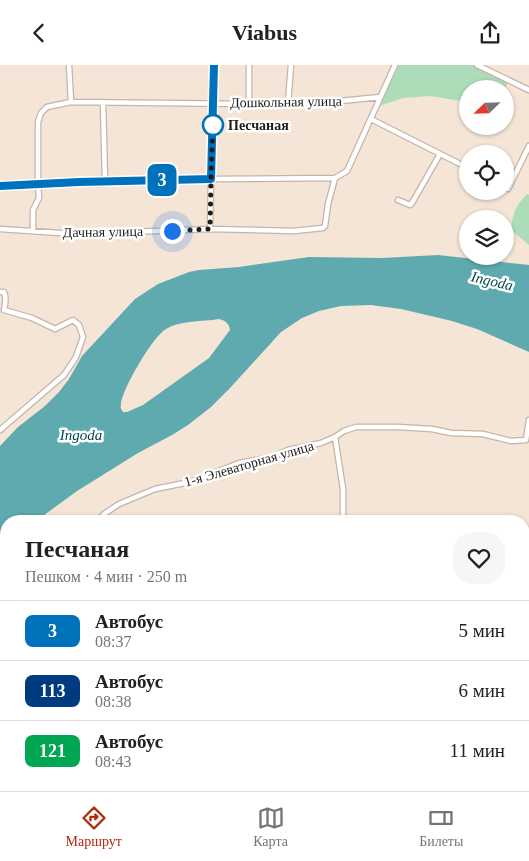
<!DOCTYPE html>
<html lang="ru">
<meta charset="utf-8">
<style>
body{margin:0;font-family:Georgia,serif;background:#f6f6f6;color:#202124;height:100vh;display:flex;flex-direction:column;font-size:19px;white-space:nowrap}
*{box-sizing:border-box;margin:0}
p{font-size:16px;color:#757577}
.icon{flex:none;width:28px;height:28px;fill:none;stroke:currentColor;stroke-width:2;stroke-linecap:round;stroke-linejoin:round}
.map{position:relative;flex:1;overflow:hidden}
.details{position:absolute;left:0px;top:450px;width:530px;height:276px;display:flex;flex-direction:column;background:#fff;border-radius:20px 20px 0 0;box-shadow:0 1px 4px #0004}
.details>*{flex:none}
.badge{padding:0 10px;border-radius:8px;font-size:18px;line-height:32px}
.needle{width:32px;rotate:247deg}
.tools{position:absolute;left:459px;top:15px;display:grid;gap:10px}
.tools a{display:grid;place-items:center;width:55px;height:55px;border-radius:50%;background:#fff;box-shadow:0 1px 4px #0004;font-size:25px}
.you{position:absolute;width:25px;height:25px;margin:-12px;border:4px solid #fff;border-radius:50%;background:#1a73e8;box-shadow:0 0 0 8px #1a73e833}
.map>.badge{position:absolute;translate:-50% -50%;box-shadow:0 0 0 2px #fff}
.round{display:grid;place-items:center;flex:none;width:52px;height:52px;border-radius:20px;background:#f6f6f6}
.headline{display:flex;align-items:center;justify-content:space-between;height:85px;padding:0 25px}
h1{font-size:24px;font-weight:700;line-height:38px}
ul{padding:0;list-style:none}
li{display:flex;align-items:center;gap:15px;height:60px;padding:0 25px;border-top:1px solid #e0e0e0}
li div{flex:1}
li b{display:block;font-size:19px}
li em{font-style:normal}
li .badge{min-width:55px;font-weight:700;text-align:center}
header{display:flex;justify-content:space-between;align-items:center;height:65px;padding:0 25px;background:#fff;font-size:22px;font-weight:700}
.menu{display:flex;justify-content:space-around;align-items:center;height:70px;border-top:1px solid #e0e0e0;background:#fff;font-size:14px;color:#757577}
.menu a{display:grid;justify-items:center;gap:2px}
.menu .current{color:#b4280b}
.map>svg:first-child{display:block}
.green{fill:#acddb8}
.water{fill:#5eaaaf;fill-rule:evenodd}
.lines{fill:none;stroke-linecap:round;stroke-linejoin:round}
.street-casing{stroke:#c4b5a8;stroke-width:7}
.secondary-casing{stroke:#c4b5a8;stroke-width:9}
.street{stroke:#fff;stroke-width:4.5}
.secondary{stroke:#fff;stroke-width:6}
.line-casing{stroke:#fff;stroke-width:11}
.line{stroke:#0072bc;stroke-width:8}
.walk{stroke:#1f1a15;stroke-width:5;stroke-dasharray:0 9}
.stop-dot{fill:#fff;stroke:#0072bc;stroke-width:2.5}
.labels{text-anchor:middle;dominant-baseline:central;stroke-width:5;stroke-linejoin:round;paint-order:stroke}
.street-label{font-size:14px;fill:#1f1a15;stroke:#fff}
.stop-label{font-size:14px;font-weight:bold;fill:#1f1a15;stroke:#fff;text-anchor:start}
.water-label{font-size:15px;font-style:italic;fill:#00484c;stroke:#fff}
</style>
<header><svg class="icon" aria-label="back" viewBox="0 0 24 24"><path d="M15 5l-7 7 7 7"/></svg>Viabus<svg class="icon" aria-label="share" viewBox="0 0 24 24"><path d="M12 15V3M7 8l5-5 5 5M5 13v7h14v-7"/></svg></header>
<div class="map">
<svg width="529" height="726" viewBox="0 0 529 726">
<rect width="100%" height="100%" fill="#f5e5d7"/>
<path class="green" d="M395 0H477L509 15 505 24H468L467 37 430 31 403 33 376 42Z
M527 129 529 130V180L511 165C513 148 515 142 527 129Z"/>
<path class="water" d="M438 190 529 200V287L477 264 452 256 401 244 371 240 341 241 319 246 302 253 281 267 230 323 211 342 188 360 172 370 138 388 77 426 36 456H6V471L0 474V381L18 362 45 341 59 327 69 314 82 291 135 234 158 219 189 207 199 205 239 202 309 192 382 193ZM219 254C226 256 229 258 230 265L209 293 143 340 127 347H123C121 343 120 344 121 340 121 326 153 271 166 264 181 255 202 257 219 254Z"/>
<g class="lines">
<g class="street-casing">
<path id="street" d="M69 0 71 37
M249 0V39
M477 0 529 25
M103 37 105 116
M288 38 291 0
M371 54 468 103
M505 122 508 124 529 81
M398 135 410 140 412 138 440 89
M0 164 75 169 210 164 294 166 323 163 325 161 328 139 335 113 347 106 395 0
M210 164 211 114 335 113
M33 166V145L39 133 38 119V57L41 48 47 42 71 37 249 39 321 38 380 32
M0 227H4C7 233 5 239 4 245L32 253 55 264 73 255 79 260 83 272 76 292 64 310 0 365
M335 372 343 424V456
M97 456 104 449 119 439 155 424 185 418 202 413 239 398 273 392 288 385 321 378 335 372 344 366 356 362H398L432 364 451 368 483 369 511 376 526 375 529 355
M524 475 529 476
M0 514 6 511
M0 556 6 571
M0 610 6 607
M524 688 529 696
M0 709 6 708
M524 718 529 717
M452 720 468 722 489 720
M71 726 93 720
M152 726 153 720
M199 726 200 720"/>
</g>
<g class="secondary-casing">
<path id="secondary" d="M0 121 79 117 211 114 214 0"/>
</g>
<use href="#street" class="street"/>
<use href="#secondary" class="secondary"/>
</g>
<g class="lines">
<g class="line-casing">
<path id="line" d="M0 121 79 117 211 114 214 0"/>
</g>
<use href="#line" class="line"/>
<path class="walk" d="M172 166 210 164 211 114 213 55V60"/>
</g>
<circle class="stop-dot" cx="213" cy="60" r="10"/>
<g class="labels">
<g class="street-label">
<text transform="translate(286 37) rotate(-1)">Дошкольная улица</text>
<text transform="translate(103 167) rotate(-1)">Дачная улица</text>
<text transform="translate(249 399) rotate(-16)">1-я Элеваторная улица</text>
</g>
<g class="stop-label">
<text x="228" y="60">Песчаная</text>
</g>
<g class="water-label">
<text transform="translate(492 216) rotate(13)">Ingoda</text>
<text x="81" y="370">Ingoda</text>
</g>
</g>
</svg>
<div class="tools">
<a><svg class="needle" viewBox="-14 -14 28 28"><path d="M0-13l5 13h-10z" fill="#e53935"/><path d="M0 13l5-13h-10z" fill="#757577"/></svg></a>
<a><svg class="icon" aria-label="locate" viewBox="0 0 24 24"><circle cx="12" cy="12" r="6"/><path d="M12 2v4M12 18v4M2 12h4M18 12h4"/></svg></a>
<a><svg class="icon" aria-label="layers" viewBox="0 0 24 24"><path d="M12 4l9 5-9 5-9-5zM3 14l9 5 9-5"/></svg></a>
</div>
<div class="you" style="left:172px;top:166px"></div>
<b class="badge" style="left:162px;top:115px;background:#0072bc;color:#fff">3</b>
<section class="details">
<div class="headline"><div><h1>Песчаная</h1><p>Пешком · 4 мин · 250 m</p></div><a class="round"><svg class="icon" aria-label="heart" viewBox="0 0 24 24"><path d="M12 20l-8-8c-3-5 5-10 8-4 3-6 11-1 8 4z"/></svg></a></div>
<ul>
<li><span class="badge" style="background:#0072bc;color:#fff">3</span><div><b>Автобус</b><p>08:37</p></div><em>5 мин</em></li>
<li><span class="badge" style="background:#003b80;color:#fff">113</span><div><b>Автобус</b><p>08:38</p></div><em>6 мин</em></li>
<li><span class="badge" style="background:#00a651;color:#fff">121</span><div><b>Автобус</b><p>08:43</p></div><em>11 мин</em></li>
</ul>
</section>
</div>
<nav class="menu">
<a class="current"><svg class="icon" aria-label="directions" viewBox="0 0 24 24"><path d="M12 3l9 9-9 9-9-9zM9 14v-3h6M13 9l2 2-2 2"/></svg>Маршрут</a>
<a><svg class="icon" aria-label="map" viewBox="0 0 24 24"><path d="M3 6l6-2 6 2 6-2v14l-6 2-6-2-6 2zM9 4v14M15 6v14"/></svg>Карта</a>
<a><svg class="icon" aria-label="tickets" viewBox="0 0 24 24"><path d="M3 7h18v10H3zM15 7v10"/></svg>Билеты</a>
</nav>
